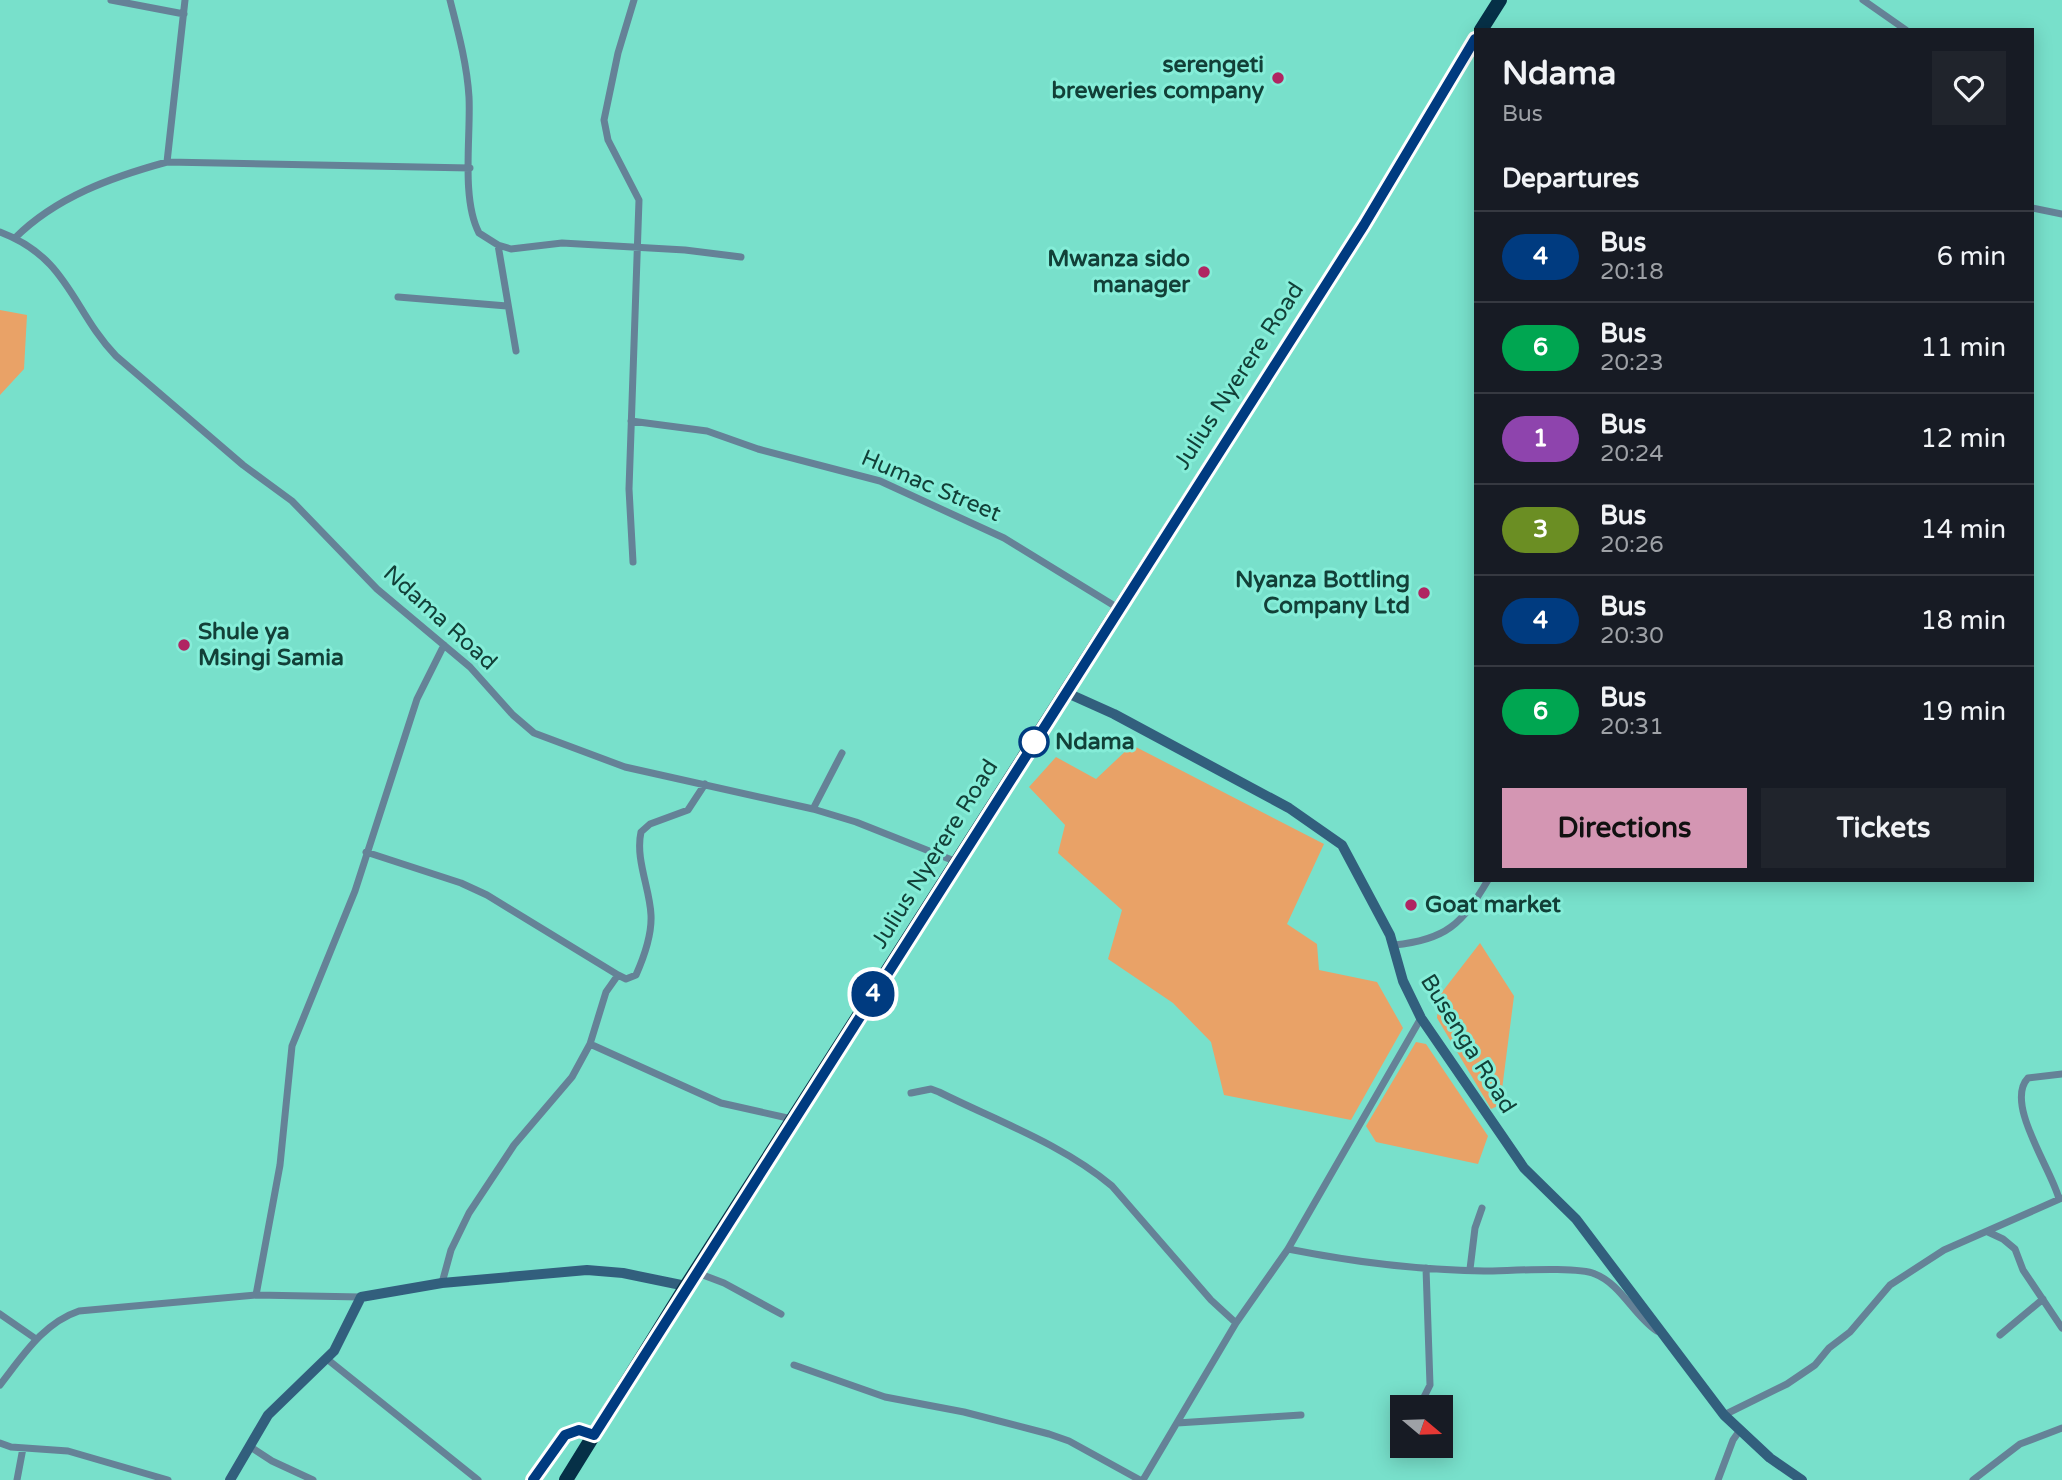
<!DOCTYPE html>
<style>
body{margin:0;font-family:"Varela Round",sans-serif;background:#20242c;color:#f1f3f6;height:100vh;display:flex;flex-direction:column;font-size:26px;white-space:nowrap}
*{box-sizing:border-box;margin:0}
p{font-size:23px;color:#9ea1a6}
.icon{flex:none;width:38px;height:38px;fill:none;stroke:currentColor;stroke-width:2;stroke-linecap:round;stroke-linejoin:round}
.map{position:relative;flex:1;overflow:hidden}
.side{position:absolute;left:1474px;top:28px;width:560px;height:854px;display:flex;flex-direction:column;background:#171b24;border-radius:0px;box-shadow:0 4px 18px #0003}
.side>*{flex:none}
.badge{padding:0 14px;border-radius:23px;font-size:24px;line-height:46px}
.needle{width:46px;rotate:109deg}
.tools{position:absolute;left:1390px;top:1395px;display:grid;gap:14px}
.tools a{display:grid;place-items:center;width:63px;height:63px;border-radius:0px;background:#171b24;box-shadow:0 4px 18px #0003;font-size:35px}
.map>.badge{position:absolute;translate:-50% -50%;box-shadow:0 0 0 4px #fff}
h2{padding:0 28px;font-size:26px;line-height:63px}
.round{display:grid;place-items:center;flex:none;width:74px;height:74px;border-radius:0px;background:#20242c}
.headline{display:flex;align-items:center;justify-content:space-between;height:119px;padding:0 28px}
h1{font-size:33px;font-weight:700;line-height:52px}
.primary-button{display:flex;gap:14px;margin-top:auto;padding:14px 28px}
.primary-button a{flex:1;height:80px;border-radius:0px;background:#d496b3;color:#111;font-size:28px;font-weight:700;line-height:80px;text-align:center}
.primary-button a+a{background:#20242c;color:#f1f3f6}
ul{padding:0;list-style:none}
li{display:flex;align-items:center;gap:21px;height:91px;padding:0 28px;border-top:2px solid #363941}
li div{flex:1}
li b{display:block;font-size:26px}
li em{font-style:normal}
li .badge{min-width:77px;font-weight:700;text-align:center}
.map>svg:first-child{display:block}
.green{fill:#e9a267}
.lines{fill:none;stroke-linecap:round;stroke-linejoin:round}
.street{stroke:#658297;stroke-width:7}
.secondary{stroke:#325f7d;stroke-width:10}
.highway{stroke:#063047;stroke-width:14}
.line-casing{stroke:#fff;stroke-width:16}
.line{stroke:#003b80;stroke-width:10}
.poi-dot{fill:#b02562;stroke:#85edd8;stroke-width:2.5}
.stop-dot{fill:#fff;stroke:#003b80;stroke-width:3.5}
.labels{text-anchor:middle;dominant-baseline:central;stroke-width:6;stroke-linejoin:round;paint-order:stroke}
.poi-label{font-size:23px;font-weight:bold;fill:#124038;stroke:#85edd8;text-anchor:end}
.street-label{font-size:23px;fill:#124038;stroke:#85edd8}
.stop-label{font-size:23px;font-weight:bold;fill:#124038;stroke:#85edd8;text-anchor:start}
</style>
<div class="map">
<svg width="2062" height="1480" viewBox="0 0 2062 1480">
<rect width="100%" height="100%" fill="#78e0cb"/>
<path class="green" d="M0 310 27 315 24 369 0 395Z
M1132 745 1324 844 1287 924 1317 944 1319 970 1377 982 1403 1028 1351 1120 1224 1095 1211 1042 1173 1003 1108 959 1122 910 1058 853 1065 825 1029 787 1056 757 1096 779Z
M1480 943 1514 996 1500 1105 1491 1109 1437 1018 1439 996Z
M1416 1042 1426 1044 1488 1136 1478 1164 1376 1142 1366 1126Z"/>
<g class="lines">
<path class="street" d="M111 0 184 14
M450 0C458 31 467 64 469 97 471 135 461 199 479 233L498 245 511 249 562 243 685 250 741 257
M1863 0 1906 30
M167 162 185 0
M2032 208 2062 214
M0 232C69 258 72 310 116 356L243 465 292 501 377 589 470 667 513 715 534 733 625 767 813 809 856 822 957 862
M15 238C56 197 112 177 167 162L470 168
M498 245 516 351
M398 297 507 306
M631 421 707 431 758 449 880 481 1004 538 1118 608
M633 562 629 489 639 200 608 140 604 120 618 53 634 0
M813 809 842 753
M366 852 461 883 487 895 618 975 606 992 590 1044 572 1077 514 1145 469 1213 451 1250 442 1283
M1394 945C1446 940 1462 924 1488 880
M618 975 626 979 636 975C644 957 652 935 651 915 650 889 635 859 641 832L650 824 688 810 705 784
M590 1044 721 1103 792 1119
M911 1093 931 1089 939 1092C997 1121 1062 1144 1112 1186L1211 1300 1236 1323
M2059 1199C2052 1170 2004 1103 2028 1078L2062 1074
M1988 1232 2003 1239 2015 1249 2023 1270 2062 1328
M1288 1249C1353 1262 1418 1270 1484 1271 1508 1271 1577 1266 1595 1274 1621 1284 1634 1316 1657 1331
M1470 1269 1475 1228 1482 1208
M695 1272 724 1283 781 1314
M256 1295 280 1165 292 1046 355 891 417 699 444 645
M0 1314 36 1339
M2000 1335 2043 1299
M327 1359 478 1480
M794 1365 885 1397 964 1412 1049 1434 1069 1441 1140 1480
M0 1385C22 1357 43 1323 79 1311L256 1295 361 1297
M1422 1401 1430 1385 1426 1268
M1724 1415 1787 1384 1815 1365 1829 1348 1850 1332 1890 1285 1944 1250 2062 1198
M1177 1423 1301 1415
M0 1443 11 1447 68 1451 168 1480
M249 1446 272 1461 313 1480
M17 1480 23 1448
M533 1480 565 1435 579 1430 594 1435
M1143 1480 1236 1323 1288 1249 1421 1018
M1718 1480 1733 1440 1740 1430
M1973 1480 2020 1444 2062 1428"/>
<path class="secondary" d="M1065 692 1114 714 1289 808 1342 845 1390 935 1403 981 1421 1018 1524 1168 1576 1219 1724 1415 1770 1458 1802 1480
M230 1480 268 1415 334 1351 361 1297 442 1283 587 1270 623 1273 686 1286"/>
<path class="highway" d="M1481 30 1500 0
M566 1480 686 1286 1364 225 1475 39"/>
</g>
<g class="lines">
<g class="line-casing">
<path id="line" d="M533 1480 565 1435 579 1430 594 1435 1364 225 1475 39"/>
</g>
<use href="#line" class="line"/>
</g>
<g class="poi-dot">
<circle cx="1278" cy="78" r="7"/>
<circle cx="1204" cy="272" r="7"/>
<circle cx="1424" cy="593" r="7"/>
<circle cx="184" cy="645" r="7"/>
<circle cx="1411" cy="905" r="7"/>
</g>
<circle class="stop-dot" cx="1034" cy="742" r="14"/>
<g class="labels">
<g class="poi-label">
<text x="1264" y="65">serengeti<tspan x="1264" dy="26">breweries company</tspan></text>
<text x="1190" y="259">Mwanza sido<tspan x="1190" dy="26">manager</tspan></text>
<text x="1410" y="580">Nyanza Bottling<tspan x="1410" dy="26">Company Ltd</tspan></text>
<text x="198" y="632" text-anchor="start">Shule ya<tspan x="198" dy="26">Msingi Samia</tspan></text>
<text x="1425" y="905" text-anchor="start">Goat market</text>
</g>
<g class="street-label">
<text transform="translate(1239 376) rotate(-57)">Julius Nyerere Road</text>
<text transform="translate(931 486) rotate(23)">Humac Street</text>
<text transform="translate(440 618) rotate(42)">Ndama Road</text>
<text transform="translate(935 854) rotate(-58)">Julius Nyerere Road</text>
<text transform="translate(1468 1044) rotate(58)">Busenga Road</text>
</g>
<g class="stop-label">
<text x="1055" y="742">Ndama</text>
</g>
</g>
</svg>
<div class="tools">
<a><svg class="needle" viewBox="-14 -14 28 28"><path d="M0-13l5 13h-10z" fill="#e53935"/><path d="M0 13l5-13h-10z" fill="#9ea1a6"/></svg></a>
</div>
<b class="badge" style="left:873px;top:994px;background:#003b80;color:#fff">4</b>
<section class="side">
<div class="headline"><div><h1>Ndama</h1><p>Bus</p></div><a class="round"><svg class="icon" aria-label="heart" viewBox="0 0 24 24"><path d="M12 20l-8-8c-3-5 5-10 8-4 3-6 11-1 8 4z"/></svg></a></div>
<h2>Departures</h2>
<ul>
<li><span class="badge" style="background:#003b80;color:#fff">4</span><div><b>Bus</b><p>20:18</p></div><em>6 min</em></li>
<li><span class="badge" style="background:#00a651;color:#fff">6</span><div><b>Bus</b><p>20:23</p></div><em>11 min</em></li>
<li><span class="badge" style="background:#8e44ad;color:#fff">1</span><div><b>Bus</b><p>20:24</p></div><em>12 min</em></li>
<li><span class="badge" style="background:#6b8e23;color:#fff">3</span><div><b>Bus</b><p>20:26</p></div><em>14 min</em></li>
<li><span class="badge" style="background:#003b80;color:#fff">4</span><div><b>Bus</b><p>20:30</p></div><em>18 min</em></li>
<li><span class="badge" style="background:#00a651;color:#fff">6</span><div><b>Bus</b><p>20:31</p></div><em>19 min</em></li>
</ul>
<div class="primary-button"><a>Directions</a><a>Tickets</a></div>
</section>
</div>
